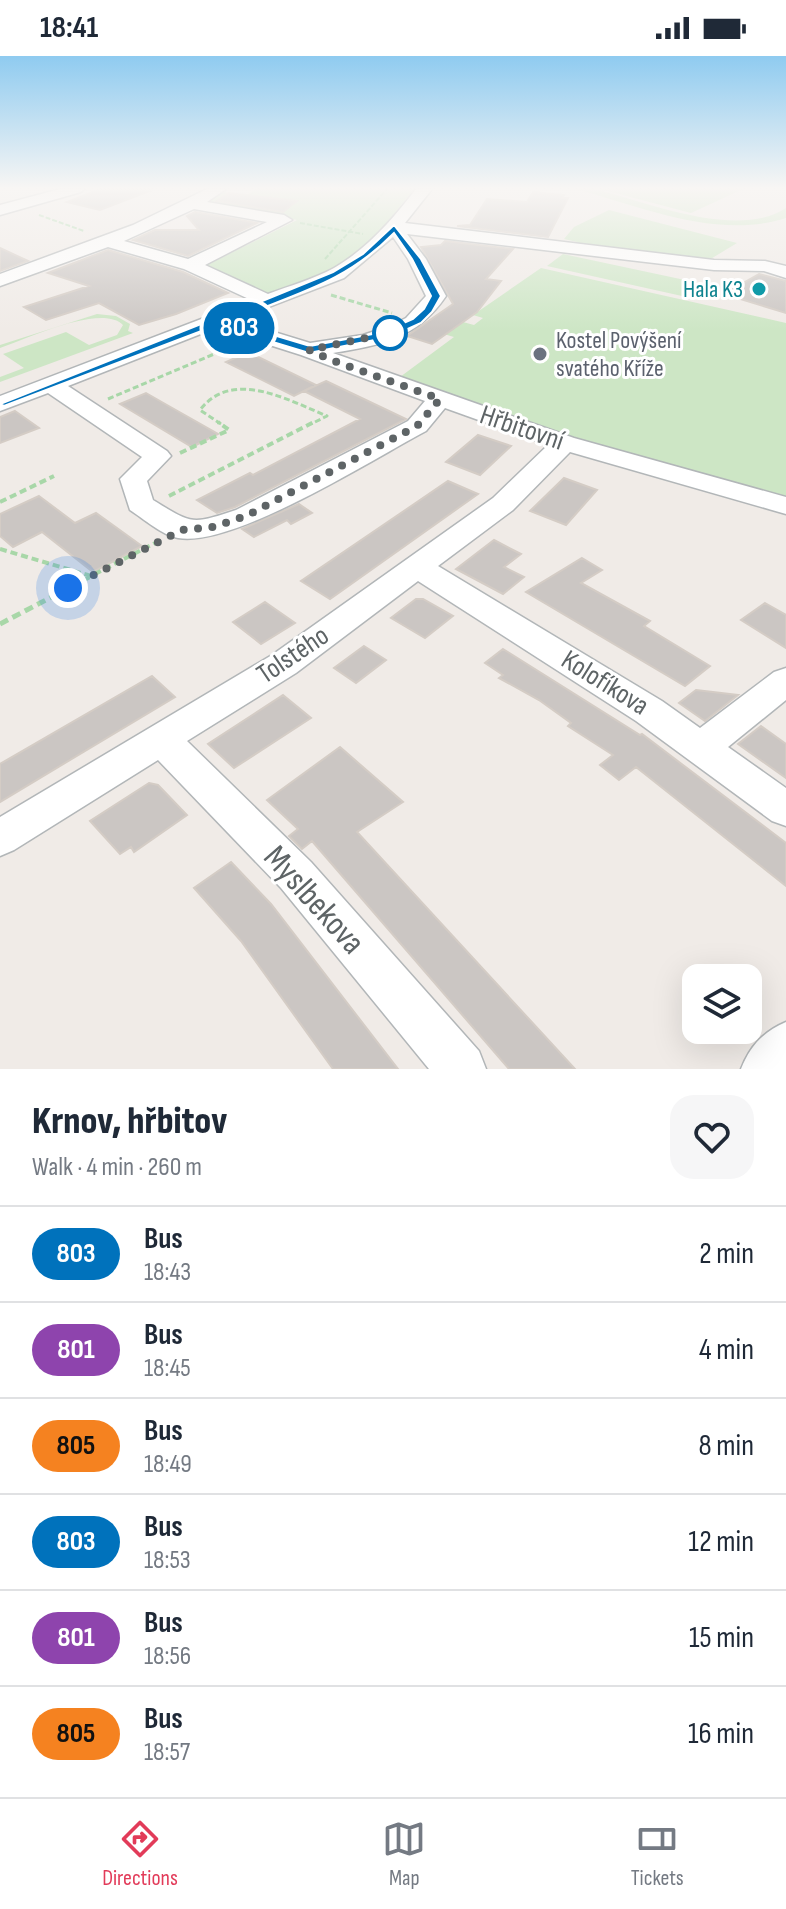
<!DOCTYPE html>
<meta charset="utf-8">
<style>
body{margin:0;font-family:"Sofia Sans Condensed",sans-serif;background:#f6f6f7;color:#1f2937;height:100vh;display:flex;flex-direction:column;font-size:30px;white-space:nowrap}
*{box-sizing:border-box;margin:0}
p{font-size:26px;color:#747a83}
.icon{flex:none;width:44px;height:44px;fill:none;stroke:currentColor;stroke-width:2;stroke-linecap:round;stroke-linejoin:round}
.map{position:relative;height:1013px;overflow:hidden}
.drawer{display:flex;flex-direction:column;background:#fff;flex:1}
.drawer>*{flex:none}
.badge{padding:0 16px;border-radius:26px;font-size:28px;line-height:52px}
.controls{position:absolute;left:682px;top:908px;display:grid;gap:16px}
.controls a{display:grid;place-items:center;width:80px;height:80px;border-radius:16px;background:#fff;box-shadow:0 8px 32px #0002;font-size:40px}
.you{position:absolute;width:40px;height:40px;margin:-20px;border:6px solid #fff;border-radius:50%;background:#1a73e8;box-shadow:0 0 0 12px #1a73e833}
.map>.badge{position:absolute;translate:-50% -50%;box-shadow:0 0 0 4px #fff}
.round{display:grid;place-items:center;flex:none;width:84px;height:84px;border-radius:24px;background:#f6f6f7}
.headline{display:flex;align-items:center;justify-content:space-between;height:136px;padding:0 32px}
h1{font-size:38px;font-weight:800;line-height:60px}
ul{padding:0;list-style:none}
li{display:flex;align-items:center;gap:24px;height:96px;padding:0 32px;border-top:2px solid #e0e1e3}
li div{flex:1}
li b{display:block;font-size:30px}
li em{font-style:normal}
li .badge{min-width:88px;font-weight:700;text-align:center}
.status{display:flex;justify-content:space-between;align-items:center;height:56px;padding:0 40px;background:#fff;direction:ltr}
.status svg{height:22px;fill:currentColor}
.tabs{display:flex;justify-content:space-around;align-items:center;height:112px;border-top:2px solid #e0e1e3;background:#fff;font-size:22px;color:#747a83}
.tabs a{display:grid;justify-items:center;gap:4px}
.tabs .selected{color:#e23b59}
.map>svg:first-child{display:block}
.green{fill:#cde6c5}
.building{fill:#cbc6c3;stroke:#d4ccc5;stroke-width:2}
.lines{fill:none;stroke-linecap:round;stroke-linejoin:round}
.minor-casing{stroke:#b2b6b8;stroke-width:3}
.path-far3{stroke:#a8d7a8;stroke-width:2;stroke-dasharray:5 2;stroke-linecap:butt}
.path-far2{stroke:#a8d7a8;stroke-width:3;stroke-dasharray:6 3;stroke-linecap:butt}
.path-far1{stroke:#a8d7a8;stroke-width:4;stroke-dasharray:7 4;stroke-linecap:butt}
.path{stroke:#a8d7a8;stroke-width:5;stroke-dasharray:9 5;stroke-linecap:butt}
.minor{fill:#fff;fill-rule:evenodd}
.line{fill:#0072bc;stroke:#fff;stroke-width:2}
.walk{stroke:#5e6466;stroke-width:8;stroke-dasharray:0 14.4}
.culture-dot{fill:#0f9aa8;stroke:#fff;stroke-width:3}
.stop-dot{fill:#fff;stroke:#0072bc;stroke-width:4}
.worship-dot{fill:#6b7280;stroke:#fff;stroke-width:3}
.labels{text-anchor:middle;dominant-baseline:central;stroke-width:6;stroke-linejoin:round;paint-order:stroke}
.far-culture-label{font-size:24px;fill:#0d838f;stroke:#fff;text-anchor:end}
.far-worship-label{font-size:24px;fill:#5b616d;stroke:#fff;text-anchor:start}
.street-label{font-size:28px;fill:#5e6466;stroke:#fff}
.near-street-label{font-size:34px;fill:#5e6466;stroke:#fff}
</style>
<div class="status"><b>18:41</b><svg viewBox="0 0 49 12"><path d="M0 12V9h3v3zM5 12V6h3v6zM10 12V3h3v9zM15 12V0h3v12zM26 1h20v11H26zM47 4h2v5h-2z"/></svg></div>
<div class="map">
<svg width="786" height="1013" viewBox="0 0 786 1013">
<rect width="100%" height="100%" fill="#f0ebe7"/>
<path class="green" d="M256 133H414L369 189 343 210 269 242 201 212 297 164 206 146 224 136 240 138 232 143 296 145 247 139Z
M576 133H595C646 146 738 184 786 152V162C718 184 642 151 576 133Z
M600 133H743L691 157Z
M609 154 737 187 709 204 575 190 577 186 564 183 574 171Z
M563 198 713 230 700 244 547 210Z
M541 212 786 267V441L544 373 400 321 454 281 420 271 433 262 459 269 463 266 474 269 483 262 473 259Z
M97 258 116 260 130 268 128 275 133 277 0 326V321L24 312 3 298 66 276 89 289 117 279 123 269C102 247 26 283 0 292V289Z"/>
<path class="building" d="M101 133H152V134L100 154 67 146Z
M533 136 564 139 562 142H568L548 181 457 170 470 169 487 143 527 146Z
M229 137 297 145 283 156 217 145Z
M195 156 257 167 188 200 133 184 155 174H199L187 160Z
M445 185 513 193 486 223 501 225 477 256 432 288 407 280 453 248 421 191 441 189Z
M0 192 28 205 0 215Z
M108 194 183 216 228 237 176 258 139 269 99 247 46 264 24 251 89 230 48 217Z
M759 218 786 225V257L724 238Z
M248 296 316 329 294 340 226 306Z
M326 325 406 363 235 451 217 457 197 444 250 417 253 419 360 363 304 335Z
M146 337 167 349 218 378 192 391 120 348Z
M15 355 39 372 0 387V361Z
M478 379 511 390 480 419 446 406Z
M564 422 597 434 566 469 530 455Z
M448 425 478 438 330 543 301 525Z
M39 440 75 467 96 457 142 490 93 516 42 476 13 491 0 480V458Z
M299 448 312 457 291 468 287 464 254 481 242 473Z
M494 484 521 498 504 511 524 521 503 538 456 513Z
M582 502 602 514 581 527 650 565 644 570 710 610 685 630 526 536Z
M416 543H423L453 560 425 582 391 562Z
M265 546 295 567 261 588 233 566Z
M765 547 786 559V592L741 564Z
M364 590 386 604 356 627 334 612Z
M503 593 640 679 642 678 786 787V830L636 711 619 724 600 709 613 699 568 670 571 667 539 644 499 622 503 619 485 607Z
M152 620 175 641 0 746V708Z
M696 634 738 639 705 665 679 647Z
M283 639 311 662 234 712 208 688Z
M761 670 786 688V722L738 688Z
M340 691 403 746 357 776 575 1013H509L312 785 302 793 289 780 298 773 267 744Z
M149 727 158 729 187 759 134 796 131 791 120 798 90 765Z
M231 806 271 848 398 1013H333L241 885 194 832Z"/>
<g class="lines">
<g class="minor-casing">
<path id="minor" d="M60 133H84L81 136 0 159V149Z
M207 133H226L207 146 284 159 292 164 205 209 268 238C289 230 314 223 334 212 367 193 393 163 416 133H432L405 167 714 204 765 205 786 210V222L764 215 714 214 407 178 426 203 446 240C417 283 381 289 333 297L574 382 786 441V458L570 396 513 454 438 510 662 645 700 672 774 616 786 612V644L728 691 786 732V770L772 765 636 665 418 525 296 617 187 685 311 806 479 995 486 1013H429L281 832 158 704 14 794 0 800V761L272 599 493 442 548 389 445 352 426 375C373 403 233 492 178 482 162 479 144 463 130 454L120 423 142 401 48 337 0 355V340L251 244 184 213 108 191 0 230V218L133 169ZM194 153 267 166 188 203 124 185ZM393 181 408 203 426 240 406 262 390 270 363 279 310 287 235 264 344 222ZM216 272 301 299 425 345 408 365 236 454C191 469 192 468 153 444L147 425 171 400 167 395 68 330Z
M786 966V1013H741C750 990 763 976 786 966Z"/>
</g>
<path class="path-far3" d="M39 159 84 175
M300 167 363 178
M325 203 387 133"/>
<path class="path-far2" d="M331 239 392 257
M108 343 233 290
M221 368 200 354C232 312 288 344 327 360L311 368"/>
<path class="path-far1" d="M180 397 229 374 218 366
M169 440 314 366
M0 446 54 420
M0 493 91 520 157 486
M64 535 90 521"/>
<path class="path" d="M0 568 67 533"/>
<use href="#minor" class="minor"/>
</g>
<linearGradient id="sky" x2="0" y2="1"><stop stop-color="#8fcbf0"/><stop offset="0.48" stop-color="#f8f6f4"/><stop offset="1" stop-color="#f8f6f4" stop-opacity="0"/></linearGradient>
<rect width="786" height="275" fill="url(#sky)"/>
<path class="line" d="M394 169 421 203 441 240 432 256 421 267 390 281 309 297 217 269 4 350 0 348 216 262 310 290 383 276 413 263 424 253 431 240 412 203 394 177C349 223 305 235 247 258L238 255 333 216 363 198Z"/>
<g class="lines">
<path class="walk" d="M68 532 182 474 213 471 246 460 417 370 440 343 331 304 309 294 390 277"/>
</g>
<circle class="culture-dot" cx="759" cy="233" r="8"/>
<circle class="stop-dot" cx="390" cy="277" r="16"/>
<circle class="worship-dot" cx="540" cy="298" r="8"/>
<g class="labels">
<g class="far-culture-label">
<text x="743" y="233">Hala K3</text>
</g>
<g class="far-worship-label">
<text x="556" y="284">Kostel Povýšení<tspan x="556" dy="28">svatého Kříže</tspan></text>
</g>
<g class="street-label">
<text transform="translate(522 372) rotate(19)">Hřbitovní</text>
<text transform="translate(293 599) rotate(-34)">Tolstého</text>
<text transform="translate(605 627) rotate(32)">Kolofíkova</text>
</g>
<g class="near-street-label">
<text transform="translate(314 844) rotate(48)">Myslbekova</text>
</g>
</g>
</svg>
<div class="controls">
<a><svg class="icon" aria-label="layers" viewBox="0 0 24 24"><path d="M12 4l9 5-9 5-9-5zM3 14l9 5 9-5"/></svg></a>
</div>
<div class="you" style="left:68px;top:532px"></div>
<b class="badge" style="left:239px;top:272px;background:#0072bc;color:#fff">803</b>
</div>
<section class="drawer">
<div class="headline"><div><h1>Krnov, hřbitov</h1><p>Walk · 4 min · 260 m</p></div><a class="round"><svg class="icon" aria-label="heart" viewBox="0 0 24 24"><path d="M12 20l-8-8c-3-5 5-10 8-4 3-6 11-1 8 4z"/></svg></a></div>
<ul>
<li><span class="badge" style="background:#0072bc;color:#fff">803</span><div><b>Bus</b><p>18:43</p></div><em>2 min</em></li>
<li><span class="badge" style="background:#8e44ad;color:#fff">801</span><div><b>Bus</b><p>18:45</p></div><em>4 min</em></li>
<li><span class="badge" style="background:#f58220;color:#111">805</span><div><b>Bus</b><p>18:49</p></div><em>8 min</em></li>
<li><span class="badge" style="background:#0072bc;color:#fff">803</span><div><b>Bus</b><p>18:53</p></div><em>12 min</em></li>
<li><span class="badge" style="background:#8e44ad;color:#fff">801</span><div><b>Bus</b><p>18:56</p></div><em>15 min</em></li>
<li><span class="badge" style="background:#f58220;color:#111">805</span><div><b>Bus</b><p>18:57</p></div><em>16 min</em></li>
</ul>
</section>
<nav class="tabs">
<a class="selected"><svg class="icon" aria-label="directions" viewBox="0 0 24 24"><path d="M12 3l9 9-9 9-9-9zM9 14v-3h6M13 9l2 2-2 2"/></svg>Directions</a>
<a><svg class="icon" aria-label="map" viewBox="0 0 24 24"><path d="M3 6l6-2 6 2 6-2v14l-6 2-6-2-6 2zM9 4v14M15 6v14"/></svg>Map</a>
<a><svg class="icon" aria-label="tickets" viewBox="0 0 24 24"><path d="M3 7h18v10H3zM15 7v10"/></svg>Tickets</a>
</nav>
